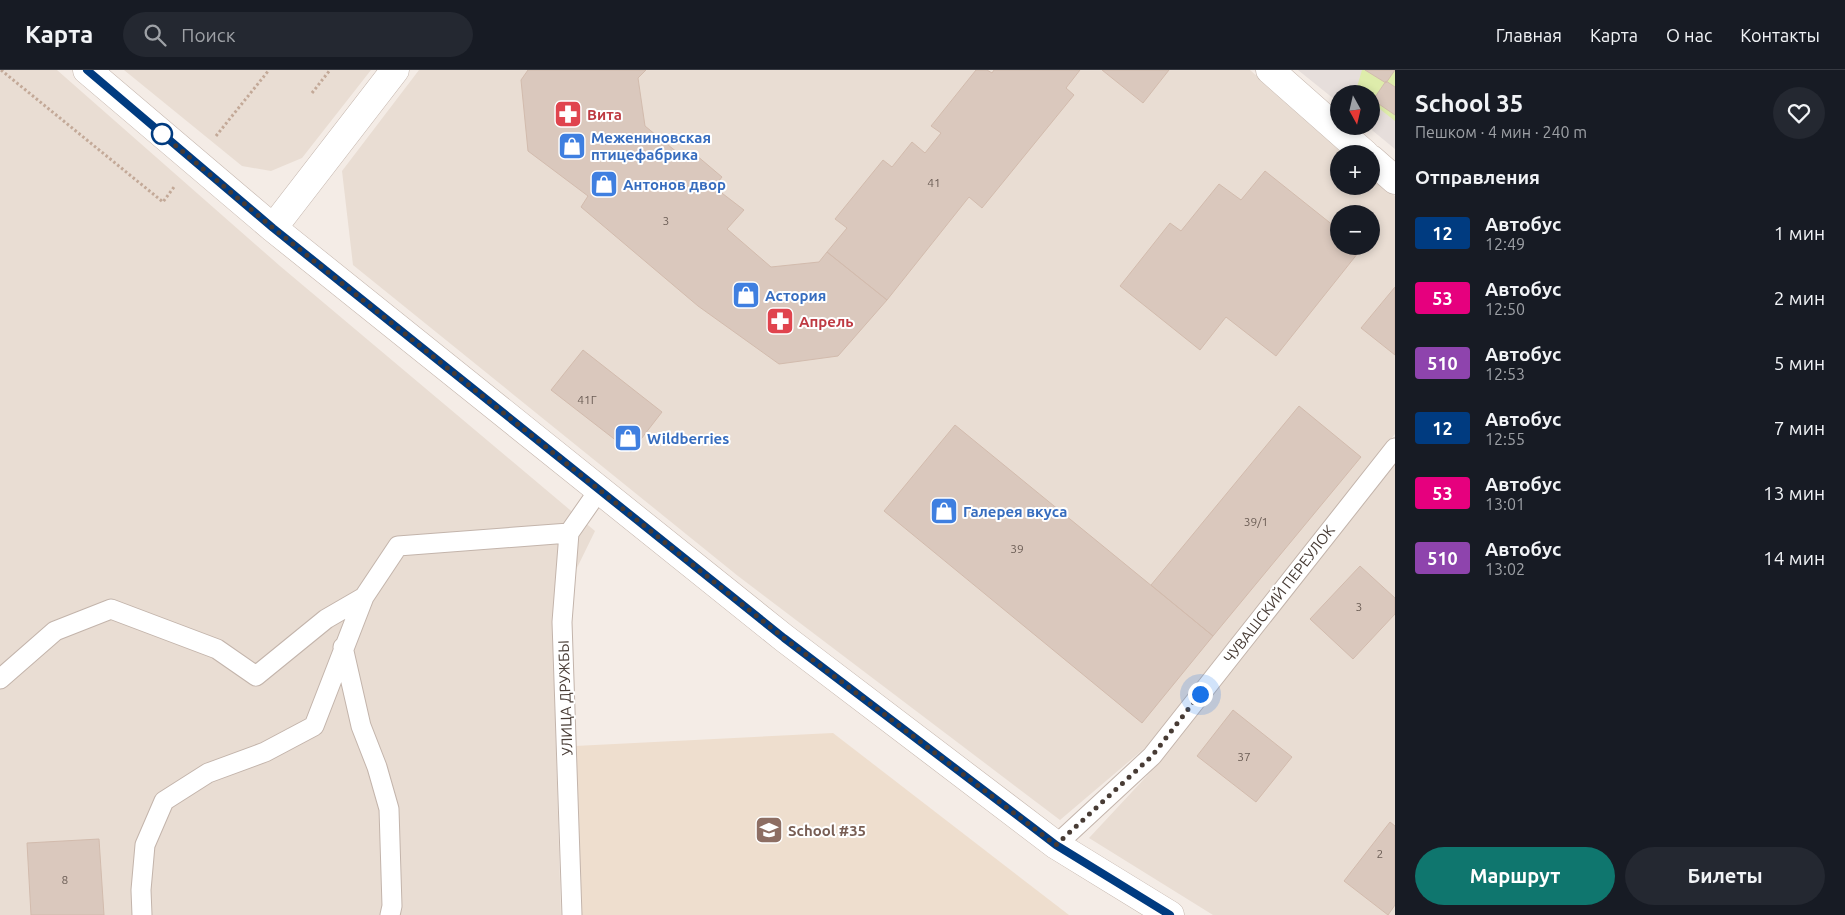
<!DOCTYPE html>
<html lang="ru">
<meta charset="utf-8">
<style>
body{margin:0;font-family:Ubuntu,sans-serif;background:#242831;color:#f1f3f6;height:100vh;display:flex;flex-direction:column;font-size:19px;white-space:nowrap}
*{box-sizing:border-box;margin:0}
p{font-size:16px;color:#9ea1a6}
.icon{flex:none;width:28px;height:28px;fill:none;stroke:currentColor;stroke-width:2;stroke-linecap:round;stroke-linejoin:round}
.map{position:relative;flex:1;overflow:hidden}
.sheet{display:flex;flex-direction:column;background:#171b24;width:450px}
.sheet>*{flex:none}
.badge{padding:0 10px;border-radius:4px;font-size:18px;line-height:32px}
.needle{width:32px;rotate:172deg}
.fabs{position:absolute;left:1330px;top:15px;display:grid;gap:10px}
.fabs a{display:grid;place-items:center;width:50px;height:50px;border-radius:50%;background:#171b24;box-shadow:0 2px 8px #0003;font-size:25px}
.you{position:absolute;width:25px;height:25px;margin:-12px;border:4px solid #fff;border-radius:50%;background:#1a73e8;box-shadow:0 0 0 8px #1a73e833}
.map>.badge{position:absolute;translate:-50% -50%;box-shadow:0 0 0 2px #fff}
h2{padding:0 20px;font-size:19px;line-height:45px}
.round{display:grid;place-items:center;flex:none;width:52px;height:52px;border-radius:26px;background:#242831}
.summary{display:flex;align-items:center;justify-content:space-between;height:85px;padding:0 20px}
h1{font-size:24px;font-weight:700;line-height:38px}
.primary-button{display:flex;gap:10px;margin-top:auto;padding:10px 20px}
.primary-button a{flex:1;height:58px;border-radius:30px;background:#0f766e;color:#fff;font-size:20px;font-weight:700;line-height:58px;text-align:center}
.primary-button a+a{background:#242831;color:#f1f3f6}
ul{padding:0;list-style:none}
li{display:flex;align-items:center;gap:15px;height:65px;padding:0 20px}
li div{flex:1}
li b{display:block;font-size:19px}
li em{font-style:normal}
li .badge{min-width:55px;font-weight:700;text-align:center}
header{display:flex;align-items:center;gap:30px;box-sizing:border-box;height:70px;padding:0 25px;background:#171b24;border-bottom:1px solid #363941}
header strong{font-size:24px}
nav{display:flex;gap:28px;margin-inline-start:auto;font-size:18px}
.search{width:350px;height:45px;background:#242831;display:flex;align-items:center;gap:12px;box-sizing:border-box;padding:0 18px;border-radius:28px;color:#9ea1a6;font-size:19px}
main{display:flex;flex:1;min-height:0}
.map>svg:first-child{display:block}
.residential{fill:#e9ddd3;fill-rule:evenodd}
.industrial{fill:#e6dedb}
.education{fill:#eedece}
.green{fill:#deecab}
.building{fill:#dac8bd;stroke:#d2bbad}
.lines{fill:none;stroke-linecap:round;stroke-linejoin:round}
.service-casing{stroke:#c3b4ab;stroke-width:21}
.pedestrian-casing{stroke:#c3b4ab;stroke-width:29}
.tertiary-casing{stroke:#c3b4ab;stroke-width:29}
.path{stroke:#c3a998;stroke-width:3;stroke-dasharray:2.5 2.5;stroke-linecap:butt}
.service{stroke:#fff;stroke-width:19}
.pedestrian{stroke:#fff;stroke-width:28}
.tertiary{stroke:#fff;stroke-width:28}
.line-casing{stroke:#fff;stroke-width:11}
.line{stroke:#003b80;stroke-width:8}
.walk{stroke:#473b34;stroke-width:5;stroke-dasharray:0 9}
.stop-dot{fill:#fff;stroke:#003b80;stroke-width:2.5}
.labels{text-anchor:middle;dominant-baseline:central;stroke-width:4;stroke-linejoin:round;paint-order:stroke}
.number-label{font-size:12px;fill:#6c5e56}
.health-label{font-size:15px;font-weight:bold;fill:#be3a42;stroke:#fff;text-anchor:start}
.shop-label{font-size:15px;font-weight:bold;fill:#366cbe;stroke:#fff;text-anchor:start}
.street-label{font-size:15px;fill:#473b34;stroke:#fff}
.education-label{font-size:15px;font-weight:bold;fill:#785e54;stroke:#fff;text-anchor:start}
</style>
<header>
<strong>Карта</strong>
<div class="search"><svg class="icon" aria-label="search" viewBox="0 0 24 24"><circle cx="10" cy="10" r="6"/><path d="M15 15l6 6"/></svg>Поиск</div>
<nav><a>Главная</a><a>Карта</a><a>О нас</a><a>Контакты</a></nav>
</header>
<main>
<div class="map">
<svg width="1395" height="845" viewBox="0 0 1395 845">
<rect width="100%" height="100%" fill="#f4ece6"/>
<path class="residential" d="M0 0H57L280 196 595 461 552 549 561 845H0Z
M124 0H371L302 88 271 101 242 96Z
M419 0H1250L1346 84H1339V116H1371V106L1395 126V364L1146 677 1060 750 738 506 353 195 342 101ZM1339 144H1371V176H1339Z
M1395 391V845H1213L1089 768 1158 694Z"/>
<path class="industrial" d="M1298 0H1395V79L1367 56H1371V24H1339V33Z"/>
<path class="education" d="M833 663 1069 845H582L575 676Z"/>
<path class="green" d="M1362 0H1395V51L1371 32V24H1361L1356 20Z"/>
<path class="building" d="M528 0H646L638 8 645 56 689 92 696 85 722 107 714 117 744 140 727 159 771 197 819 192 827 182 887 230 838 286 779 294 698 236 581 137 588 126 528 81 521 10Z
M976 0H987L992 3 994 0H1080L1066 18 1074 25 982 138 969 127 887 230 827 182 847 158 835 149 883 90 892 97 912 72 925 83 941 63 931 56Z
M1102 0H1169L1143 33Z
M1365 0H1395L1386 13Z
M1386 11 1395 17V45L1373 30Z
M1265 101 1339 160V176H1360L1362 178 1276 286 1226 247 1200 280 1120 216 1170 153 1181 161 1219 114 1241 130Z
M1395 217V285L1361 258Z
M583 280 662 342 631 382 551 320Z
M1299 336 1361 387 1213 566 1151 515Z
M955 355 1213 566 1142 653 884 441Z
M1360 496 1395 528V544L1353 589 1310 549Z
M1233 640 1292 687 1256 732 1197 686Z
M1390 752 1395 756V835L1388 845 1344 811Z
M99 769 104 845H31L27 773Z"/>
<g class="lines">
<g class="service-casing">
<path id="service" d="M343 577 361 656 377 697 389 739 392 836 390 845
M0 609 55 561 111 539 217 579 256 606 326 549 364 527 398 476 569 463
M1056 775 1152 686 1395 378
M142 845 141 820 145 775 164 731 208 703 265 682 314 656 364 527
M572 845 562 552 569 463 599 420"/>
</g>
<g class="pedestrian-casing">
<path id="pedestrian" d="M1270 0 1365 84
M1371 89 1395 110"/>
</g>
<g class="tertiary-casing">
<path id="tertiary" d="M87 0 273 158 784 568 1056 775 1170 845
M273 158 395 0"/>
</g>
<path class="path" d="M1 0 163 132 174 117
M312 23 330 0
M216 66 269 0"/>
<use href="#service" class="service"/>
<use href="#pedestrian" class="pedestrian"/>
<use href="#tertiary" class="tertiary"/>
</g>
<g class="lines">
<g class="line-casing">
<path id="line" d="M87 0 273 158 784 568 1056 775 1170 845"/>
</g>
<use href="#line" class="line"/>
<path class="walk" d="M162 64 273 158 784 568 1056 775 1152 686 1200 624"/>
</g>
<defs>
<g id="pharmacy-square" transform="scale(1.4375)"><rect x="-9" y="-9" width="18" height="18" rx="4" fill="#e0444e" stroke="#fff"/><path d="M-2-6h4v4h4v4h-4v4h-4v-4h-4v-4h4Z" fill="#fff"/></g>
<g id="shop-square" transform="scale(1.4375)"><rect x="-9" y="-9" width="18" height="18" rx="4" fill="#3f7fe0" stroke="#fff"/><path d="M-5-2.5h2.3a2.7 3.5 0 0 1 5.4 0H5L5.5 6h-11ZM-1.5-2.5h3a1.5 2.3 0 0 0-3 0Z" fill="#fff"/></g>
<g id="school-square" transform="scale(1.4375)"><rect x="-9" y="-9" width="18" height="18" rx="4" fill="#8d6e63" stroke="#fff"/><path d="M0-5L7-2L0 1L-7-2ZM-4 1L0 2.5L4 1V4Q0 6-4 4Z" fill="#fff"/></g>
</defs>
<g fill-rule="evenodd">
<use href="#pharmacy-square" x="568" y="44"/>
<use href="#shop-square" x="572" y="76"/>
<use href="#shop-square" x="604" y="114"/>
<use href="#shop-square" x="746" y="225"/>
<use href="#pharmacy-square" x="780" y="251"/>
<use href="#shop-square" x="628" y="368"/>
<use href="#shop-square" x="944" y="441"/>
<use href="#school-square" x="769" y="760"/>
</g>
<circle class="stop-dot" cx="162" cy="64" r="10"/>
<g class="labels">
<g class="number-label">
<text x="934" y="112">41</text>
<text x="666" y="150">3</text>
<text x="587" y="329">41Г</text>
<text x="1256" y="451">39/1</text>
<text x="1017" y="478">39</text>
<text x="1359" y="536">3</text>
<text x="1244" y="686">37</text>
<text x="1380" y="783">2</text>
<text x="65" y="809">8</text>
</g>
<g class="health-label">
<text x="587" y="44">Вита</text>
<text x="799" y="251">Апрель</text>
</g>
<g class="shop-label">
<text x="591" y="67">Межениновская<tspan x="591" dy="17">птицефабрика</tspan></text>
<text x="623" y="114">Антонов двор</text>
<text x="765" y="225">Астория</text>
<text x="647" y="368">Wildberries</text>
<text x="963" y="441">Галерея вкуса</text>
</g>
<g class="street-label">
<text transform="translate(1279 524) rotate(-52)">ЧУВАШСКИЙ ПЕРЕУЛОК</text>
<text transform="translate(565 628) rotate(-92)">УЛИЦА ДРУЖБЫ</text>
</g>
<g class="education-label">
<text x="788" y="760">School #35</text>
</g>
</g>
</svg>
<div class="fabs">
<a><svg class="needle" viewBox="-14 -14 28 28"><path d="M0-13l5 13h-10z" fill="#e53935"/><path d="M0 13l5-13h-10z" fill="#9ea1a6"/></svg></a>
<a>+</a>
<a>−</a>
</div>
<div class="you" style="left:1200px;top:624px"></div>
</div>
<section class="sheet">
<div class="summary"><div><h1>School 35</h1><p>Пешком · 4 мин · 240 m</p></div><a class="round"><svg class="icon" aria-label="heart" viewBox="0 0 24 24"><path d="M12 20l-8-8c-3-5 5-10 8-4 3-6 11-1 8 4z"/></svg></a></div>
<h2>Отправления</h2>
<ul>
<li><span class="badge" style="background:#003b80;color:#fff">12</span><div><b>Автобус</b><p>12:49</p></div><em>1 мин</em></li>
<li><span class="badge" style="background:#e6007e;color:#fff">53</span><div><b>Автобус</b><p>12:50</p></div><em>2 мин</em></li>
<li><span class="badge" style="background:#8e44ad;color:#fff">510</span><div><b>Автобус</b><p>12:53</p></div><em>5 мин</em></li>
<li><span class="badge" style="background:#003b80;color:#fff">12</span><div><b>Автобус</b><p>12:55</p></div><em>7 мин</em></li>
<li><span class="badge" style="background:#e6007e;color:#fff">53</span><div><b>Автобус</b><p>13:01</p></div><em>13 мин</em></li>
<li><span class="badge" style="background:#8e44ad;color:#fff">510</span><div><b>Автобус</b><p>13:02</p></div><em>14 мин</em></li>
</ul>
<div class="primary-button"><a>Маршрут</a><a>Билеты</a></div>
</section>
</main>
